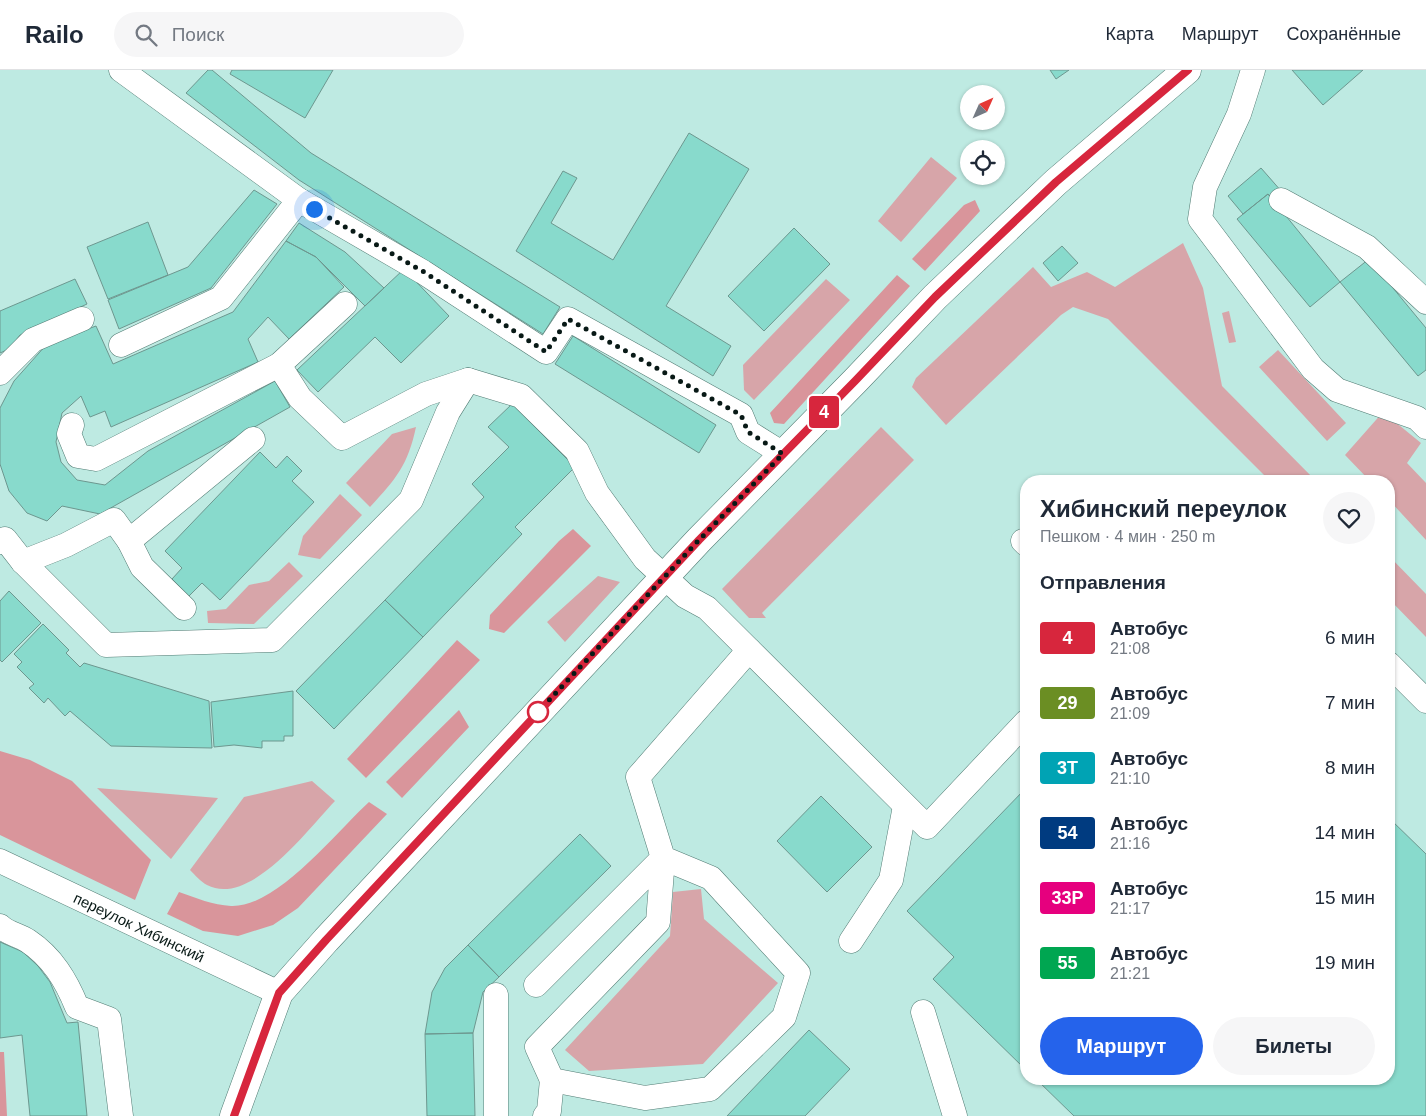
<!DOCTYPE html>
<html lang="ru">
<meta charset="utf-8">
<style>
body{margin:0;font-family:Helvetica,sans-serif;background:#f6f6f7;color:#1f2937;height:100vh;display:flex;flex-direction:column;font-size:19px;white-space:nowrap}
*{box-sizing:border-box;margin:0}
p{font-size:16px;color:#747a83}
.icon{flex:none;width:28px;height:28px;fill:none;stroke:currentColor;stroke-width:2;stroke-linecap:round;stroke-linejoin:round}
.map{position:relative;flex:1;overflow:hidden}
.sheet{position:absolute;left:1020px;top:405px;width:375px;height:610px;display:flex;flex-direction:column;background:#fff;border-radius:20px;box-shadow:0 1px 4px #0004}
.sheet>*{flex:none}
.badge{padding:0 10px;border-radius:4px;font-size:18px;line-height:32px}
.needle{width:32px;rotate:45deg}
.buttons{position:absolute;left:960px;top:15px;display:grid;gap:10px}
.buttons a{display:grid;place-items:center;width:45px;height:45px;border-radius:50%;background:#fff;box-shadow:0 1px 4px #0004;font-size:25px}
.you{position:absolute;width:25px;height:25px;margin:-12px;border:4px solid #fff;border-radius:50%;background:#1a73e8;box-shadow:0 0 0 8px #1a73e833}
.map>.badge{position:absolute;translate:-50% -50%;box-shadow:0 0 0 2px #fff}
h2{padding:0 20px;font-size:19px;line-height:45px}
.round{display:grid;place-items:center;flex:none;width:52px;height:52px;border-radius:26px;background:#f6f6f7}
.headline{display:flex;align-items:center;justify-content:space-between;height:85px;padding:0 20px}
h1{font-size:24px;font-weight:600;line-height:38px}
.action{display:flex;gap:10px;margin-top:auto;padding:10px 20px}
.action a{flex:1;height:58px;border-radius:30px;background:#2563eb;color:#fff;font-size:20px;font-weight:600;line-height:58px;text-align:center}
.action a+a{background:#f6f6f7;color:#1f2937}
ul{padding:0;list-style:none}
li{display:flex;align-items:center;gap:15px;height:65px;padding:0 20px}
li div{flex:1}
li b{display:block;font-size:19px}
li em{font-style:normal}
li .badge{min-width:55px;font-weight:700;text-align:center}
header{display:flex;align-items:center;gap:30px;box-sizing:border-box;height:70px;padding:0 25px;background:#fff;border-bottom:1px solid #e0e1e3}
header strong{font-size:24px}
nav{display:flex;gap:28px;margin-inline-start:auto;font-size:18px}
.search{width:350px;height:45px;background:#f6f6f7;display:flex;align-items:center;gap:12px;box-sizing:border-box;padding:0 18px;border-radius:28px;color:#747a83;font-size:19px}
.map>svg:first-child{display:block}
.green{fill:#d7a5a9}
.forest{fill:#d9959b}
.building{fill:#88dacc;stroke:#6d978f}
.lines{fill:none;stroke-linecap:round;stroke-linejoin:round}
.minor-casing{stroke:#527c74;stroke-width:25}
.major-casing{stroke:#527c74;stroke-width:29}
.minor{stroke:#fff;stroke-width:24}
.major{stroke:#fff;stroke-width:28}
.line-casing{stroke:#fff;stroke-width:11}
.line{stroke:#d7263d;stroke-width:8}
.walk{stroke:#081916;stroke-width:5;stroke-dasharray:0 9}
.stop-dot{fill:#fff;stroke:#d7263d;stroke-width:2.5}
.labels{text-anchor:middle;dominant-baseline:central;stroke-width:5;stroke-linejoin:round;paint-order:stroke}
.street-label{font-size:15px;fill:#081916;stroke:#cbf8ef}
</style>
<header>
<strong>Railo</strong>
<div class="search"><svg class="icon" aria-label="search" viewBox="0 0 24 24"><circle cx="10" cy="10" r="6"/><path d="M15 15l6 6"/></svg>Поиск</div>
<nav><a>Карта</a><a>Маршрут</a><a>Сохранённые</a></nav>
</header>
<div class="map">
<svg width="1426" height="1046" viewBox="0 0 1426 1046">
<rect width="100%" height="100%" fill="#beeae2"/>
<path class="green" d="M931 87 957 108 901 172 878 151Z
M1183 173 1203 218 1222 316 1316 411H1270L1108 249 1073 237 1061 245 946 355 912 317 916 308 1033 197 1051 217 1087 202 1115 217Z
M826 209 850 230 754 330 744 320 743 295Z
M1229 241 1236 272 1229 273 1222 243Z
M1278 280 1346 353 1327 371 1259 297Z
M1383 342 1421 373 1407 393 1426 413V470L1389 430V411H1370L1345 385Z
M416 357C408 395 396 409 370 437L346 413 392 364Z
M881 357 914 390 762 543 766 548H749L722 519Z
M340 424 362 445 320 489 298 485 303 466Z
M1389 486 1426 524V567L1389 529Z
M289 492 303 506 254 554 208 553 207 541 226 539 249 515 269 511Z
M598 506 620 512 565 572 547 552Z
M312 711 335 731C309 758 250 838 207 815 201 812 195 805 190 800L244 727Z
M97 718 218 728 171 789Z
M701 819 704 849 778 913 703 994 589 1001 565 980 670 866 673 822Z"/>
<path class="forest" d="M975 130 980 141 925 201 912 189 964 135Z
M897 205 910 216 784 354 774 353 770 343Z
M573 459 591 476 504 563 489 559 490 545 559 471Z
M457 570 480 590 366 708 347 689Z
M459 640 469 657 402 728 386 712Z
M0 681 30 690 72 711 151 790 135 830 0 765Z
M369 732 387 744 298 838 273 855 238 866 203 861 167 844 179 822C196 828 213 835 231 836 277 838 337 761 369 732Z
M0 982H4L7 1046H0Z"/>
<path class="building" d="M208 0H212L311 83 560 237 543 264 299 110 186 23Z
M232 0H333L305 48 230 4Z
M1050 0H1069L1056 9Z
M1292 0H1363L1323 35Z
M689 63 749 99 666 236 731 276 713 306 516 181 563 101 577 108 551 153 613 190Z
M1261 98 1282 122 1273 130 1268 124 1243 144 1228 126Z
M254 120 277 134 211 218 119 259 108 230 188 197Z
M1268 124 1340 212 1310 237 1237 149Z
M148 152 168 205 108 229 87 177Z
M299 153 345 182 384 218 365 236 316 187 286 171Z
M794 158 830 194 764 261 728 226Z
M286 171 316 187 344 217 289 269 268 247 248 269 258 292 111 357 105 341 90 347 81 326 62 343 56 372 61 392 77 410 105 415 148 381 275 311 290 337 100 444 62 436 47 451 27 443 9 421 0 394V338L14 311 47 274 96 256 113 294 233 242Z
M1062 176 1078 193 1058 211 1043 193Z
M1369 189 1426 258V300L1418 306 1340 212Z
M404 199 449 246 401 293 375 267 318 322 297 300Z
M75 209 87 234 20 265 9 279 0 283V241Z
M573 266 716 355 699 383 555 294Z
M512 334 575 397 515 457 522 464 423 567 385 530 484 427 472 414 509 377 488 357Z
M260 382 276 398 287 386 302 401 292 411 314 432 220 530 202 513 189 526 172 509 182 498 165 481Z
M9 521 41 553 2 592 0 590V531Z
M385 530 423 567 334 659 296 621Z
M43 554 69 580 66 583 80 597 84 593 209 631 212 678 111 676 70 641 65 646 48 628 44 633 29 618 34 614 17 597 22 592 14 584Z
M293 621V666H284V671H262V678L234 675 214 677 211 632Z
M1026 718V1000L933 909 954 887 907 841Z
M821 726 872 777 827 822 777 771Z
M1389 748 1426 784V1046H1074L1036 1009H1389Z
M580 764 611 796 499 907 468 875Z
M0 872 23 882 38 896 50 912 67 953 78 952 87 1046H30L22 965 0 968Z
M468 875 499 907 483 922 473 963 425 964 432 922 445 898Z
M809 960 850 999 805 1046H727Z
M473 963 475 1046H427L425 964Z"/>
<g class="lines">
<g class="minor-casing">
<g id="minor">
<path d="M121 0 299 130 423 202 546 282 568 249 741 345 748 362 783 384"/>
<path d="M1253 0 1239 44 1205 117 1200 149 1313 299 1337 320 1417 348 1426 357"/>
<path d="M1281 130 1367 177 1426 232"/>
<path d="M345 234 279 295 300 328 342 368 426 324 468 310"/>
<path d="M121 275 221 228 299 130"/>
<path d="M0 303 33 270 82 249"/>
<path d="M72 355 69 364 78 386 96 389 279 295"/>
<path d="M129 471 142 497 184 538"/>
<path d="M1023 471 1026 474"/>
<path d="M0 472 5 469 23 492 106 575 272 570 411 430 448 342 468 310 521 326 577 381 597 423 645 489 685 526 707 538 927 757 1026 652"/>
<path d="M23 492 66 475 114 450 129 471 253 369"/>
<path d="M1389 594 1426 631"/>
<path id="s1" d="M0 791 279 923"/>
<path d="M0 856C7 863 19 865 28 871 52 887 66 910 77 937L109 949 121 1046"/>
<path d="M851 871 891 810 905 736"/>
<path d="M536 915 663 788 711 808 798 903 784 947 710 1019 645 1028 552 1010 537 977 658 852 663 788 638 707 749 580"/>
<path d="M496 925V1046"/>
<path d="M923 942 955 1046"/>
<path d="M545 1046 549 1041 552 1010"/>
</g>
</g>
<g class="major-casing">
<path id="major" d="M234 1046 279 923 326 870 699 470 856 310 935 227 1056 112 1187 0"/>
</g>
<use href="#minor" class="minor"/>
<use href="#major" class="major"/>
</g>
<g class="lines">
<g class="line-casing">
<path id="line" d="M234 1046 279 923 326 870 699 470 856 310 935 227 1056 112 1188 0"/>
</g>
<use href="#line" class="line"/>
<path class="walk" d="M314 139 424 202 546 282 568 249 741 345 748 362 783 384 699 470 538 642"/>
</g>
<circle class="stop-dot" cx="538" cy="642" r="10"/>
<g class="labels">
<g class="street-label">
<text stroke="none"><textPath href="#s1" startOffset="154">переулок Хибинский</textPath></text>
</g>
</g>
</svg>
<div class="buttons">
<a><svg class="needle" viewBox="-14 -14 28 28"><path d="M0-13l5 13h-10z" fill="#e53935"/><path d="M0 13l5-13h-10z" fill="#747a83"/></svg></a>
<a><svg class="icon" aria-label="locate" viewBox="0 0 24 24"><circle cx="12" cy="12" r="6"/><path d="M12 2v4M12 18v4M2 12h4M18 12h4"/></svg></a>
</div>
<div class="you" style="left:314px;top:139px"></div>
<b class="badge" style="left:824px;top:342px;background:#d7263d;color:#fff">4</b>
<section class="sheet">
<div class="headline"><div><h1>Хибинский переулок</h1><p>Пешком · 4 мин · 250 m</p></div><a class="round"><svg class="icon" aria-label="heart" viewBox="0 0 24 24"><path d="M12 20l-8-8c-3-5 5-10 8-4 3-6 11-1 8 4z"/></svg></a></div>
<h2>Отправления</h2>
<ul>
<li><span class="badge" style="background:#d7263d;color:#fff">4</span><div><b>Автобус</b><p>21:08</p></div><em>6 мин</em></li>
<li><span class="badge" style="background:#6b8e23;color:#fff">29</span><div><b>Автобус</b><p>21:09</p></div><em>7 мин</em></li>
<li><span class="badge" style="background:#00a3b4;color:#fff">3Т</span><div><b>Автобус</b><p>21:10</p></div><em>8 мин</em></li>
<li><span class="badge" style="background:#003b80;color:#fff">54</span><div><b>Автобус</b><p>21:16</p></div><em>14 мин</em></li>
<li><span class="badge" style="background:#e6007e;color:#fff">33Р</span><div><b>Автобус</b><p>21:17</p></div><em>15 мин</em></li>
<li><span class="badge" style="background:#00a651;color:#fff">55</span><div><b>Автобус</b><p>21:21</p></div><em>19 мин</em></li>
</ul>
<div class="action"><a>Маршрут</a><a>Билеты</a></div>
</section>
</div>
